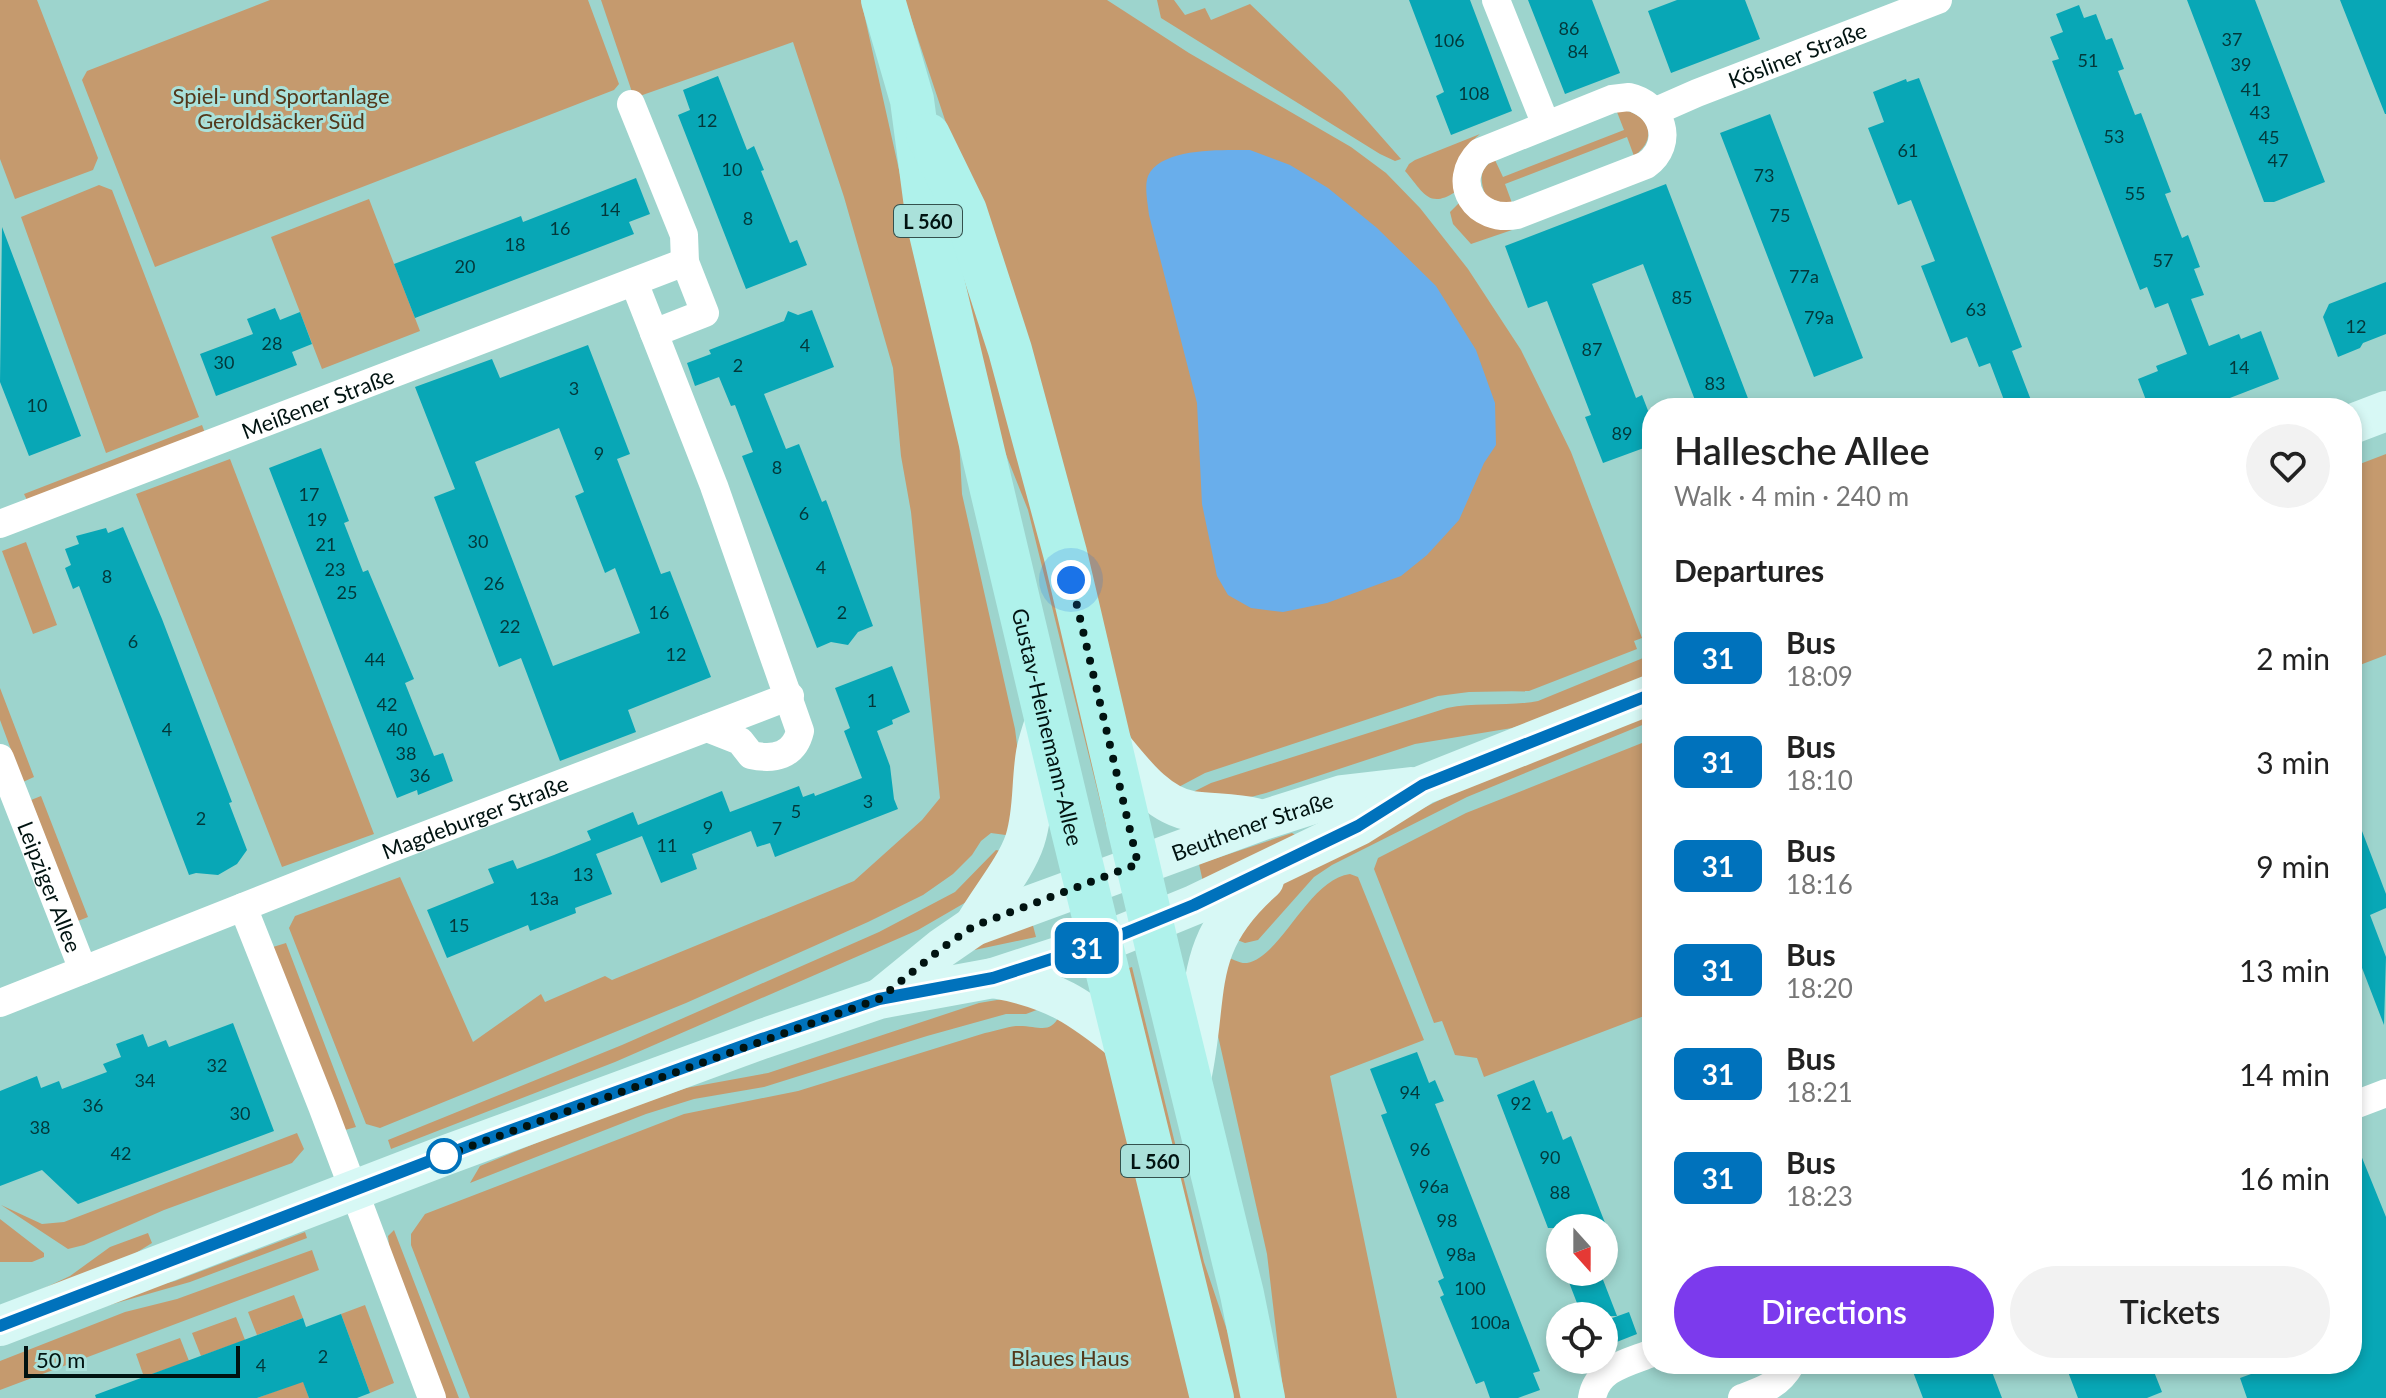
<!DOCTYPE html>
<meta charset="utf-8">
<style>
body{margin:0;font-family:Lato,sans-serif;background:#f2f2f2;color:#222;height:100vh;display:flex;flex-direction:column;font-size:30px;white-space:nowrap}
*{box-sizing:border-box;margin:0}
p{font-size:26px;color:#767676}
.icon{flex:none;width:44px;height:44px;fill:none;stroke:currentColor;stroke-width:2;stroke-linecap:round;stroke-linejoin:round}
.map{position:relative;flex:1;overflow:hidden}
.sheet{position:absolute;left:1642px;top:398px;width:720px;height:976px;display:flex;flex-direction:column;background:#fff;border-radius:32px;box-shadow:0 4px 12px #0003}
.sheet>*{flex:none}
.badge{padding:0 16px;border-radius:12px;font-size:28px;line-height:52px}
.needle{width:52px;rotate:159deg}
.fabs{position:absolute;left:1546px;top:1214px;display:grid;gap:16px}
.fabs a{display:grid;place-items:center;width:72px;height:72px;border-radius:50%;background:#fff;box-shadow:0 4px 12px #0003;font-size:40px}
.scale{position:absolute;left:24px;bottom:20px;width:216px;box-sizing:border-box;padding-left:8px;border:4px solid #011311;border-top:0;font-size:22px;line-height:28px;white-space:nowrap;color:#011311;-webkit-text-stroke:6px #aae1da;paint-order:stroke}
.you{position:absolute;width:40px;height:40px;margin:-20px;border:6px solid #fff;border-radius:50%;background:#1a73e8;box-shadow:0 0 0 12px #1a73e833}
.map>.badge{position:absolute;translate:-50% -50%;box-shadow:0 0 0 4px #fff}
h2{padding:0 32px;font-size:30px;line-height:72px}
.round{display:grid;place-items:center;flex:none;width:84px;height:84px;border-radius:42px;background:#f2f2f2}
.overview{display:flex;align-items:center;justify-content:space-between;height:136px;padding:0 32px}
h1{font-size:38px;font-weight:600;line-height:60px}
.action{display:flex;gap:16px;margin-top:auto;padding:16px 32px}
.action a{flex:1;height:92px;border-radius:48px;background:#7c3aed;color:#fff;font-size:32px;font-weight:600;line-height:92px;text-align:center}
.action a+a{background:#f2f2f2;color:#222}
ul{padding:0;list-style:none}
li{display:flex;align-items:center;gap:24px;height:104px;padding:0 32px}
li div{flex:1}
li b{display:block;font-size:30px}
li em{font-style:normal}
li .badge{min-width:88px;font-weight:700;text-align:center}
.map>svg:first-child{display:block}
.green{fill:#c59a6e}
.water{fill:#69aeeb}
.building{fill:#08a7b6;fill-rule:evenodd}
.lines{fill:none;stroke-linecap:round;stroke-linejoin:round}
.street{stroke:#fff;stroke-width:28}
.secondary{stroke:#d7f8f5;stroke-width:40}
.primary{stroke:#aff2eb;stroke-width:44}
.line-casing{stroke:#fff;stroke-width:18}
.line{stroke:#0072bc;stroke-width:12}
.walk{stroke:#011311;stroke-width:8;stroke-dasharray:0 14.4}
.stop-dot{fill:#fff;stroke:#0072bc;stroke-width:4}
.labels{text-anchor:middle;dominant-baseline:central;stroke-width:6;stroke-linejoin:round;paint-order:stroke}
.number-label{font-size:18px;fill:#03383a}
.shield{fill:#aae1da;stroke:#34514d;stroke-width:2}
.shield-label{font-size:20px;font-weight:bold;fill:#011311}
.street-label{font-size:22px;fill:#011311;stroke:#aae1da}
.park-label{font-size:22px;fill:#53381b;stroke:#aae1da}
</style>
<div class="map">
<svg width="2386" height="1398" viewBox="0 0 2386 1398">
<rect width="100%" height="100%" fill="#9dd4cd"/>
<path class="green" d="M0 0H37L98 158 93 170 15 199 0 159Z
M270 0H588L619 84 614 90 155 267 82 80 87 71Z
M601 0H861L959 438 962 494 1015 729 1021 776 1013 836 991 833 981 841 972 855 953 874 923 895 868 922 686 1003 380 1128 366 1124 289 928 295 916 400 877 473 1042 541 994 545 1002 605 976 612 980 854 881 922 820 940 798 911 512 901 456 893 368 844 197 793 42 634 98Z
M905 0H1107L1189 53 1351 147 1386 173 1420 208 1468 269 1521 350 1571 452 1642 638 1634 641 1637 649 1529 691 1469 692 1438 696 1205 773 1173 790 1135 747 1125 723 958 159Z
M1157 0H1174L1185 15 1205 8 1211 20 1250 4 1342 92 1401 159 1395 161 1380 154 1161 18Z
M1621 110C1649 113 1659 139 1634 156L1627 137 1505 184 1512 203 1508 205 1486 197C1480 181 1478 168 1495 160L1503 177 1624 130 1617 112Z
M1480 134C1460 151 1453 165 1455 192 1428 210 1422 190 1405 171L1409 164 1415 160Z
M99 185 112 190 199 417 106 453 21 217Z
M369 199 420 331 322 369 271 237Z
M1459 203C1476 218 1488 231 1512 230L1471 244 1453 224 1450 212Z
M951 220 998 367 1113 824 1106 825 1028 510 993 422Z
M202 425 205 433 27 500 24 494Z
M2386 454V655L2352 668V467Z
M230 459 374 834 282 867 136 494Z
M26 542 57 625 33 634 2 551Z
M1648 656 1652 666V682L1512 728 1415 744 1266 793 1247 798 1189 797 1195 791 1211 783 1447 708C1477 702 1508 707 1538 701Z
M0 688 34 777 23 782 0 720Z
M1652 706V721L1467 797 1332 865 1314 877 1258 940 1245 943 1232 938 1265 895 1322 858 1462 789Z
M1652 739V1013L1484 1077 1477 1058 1455 1055 1442 1021 1434 1023 1374 869 1378 858 1466 813Z
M41 796 88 917 78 921 31 800Z
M1292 833 1297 836 1203 882 1199 864Z
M996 850 1007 852 968 901 918 930 615 1062 391 1149 388 1140 622 1045 879 932 955 892Z
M1350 874 1358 877 1424 1040 1330 1076 1397 1398H1284L1267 1254 1214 1018 1224 956C1231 958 1240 964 1247 963 1282 956 1308 880 1350 874Z
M1031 918 1036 937 965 952Z
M286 943 356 1127 345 1130 273 947Z
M1132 967 1204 1262 1233 1348 1247 1398H1227L1126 969Z
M1009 998 1042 1008 1026 1014H1006L927 1036 764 1087 694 1099 646 1114 470 1183 480 1166 578 1126 686 1088 768 1073 979 1003Z
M1063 1008 1101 1044 1118 1085 1195 1398H470L411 1245V1234L425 1214 684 1114 798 1091 985 1033C995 1031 1006 1027 1016 1026 1042 1025 1051 1038 1063 1008Z
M297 1133 304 1149 292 1163 164 1210 84 1245 68 1249 1 1205 42 1224 64 1222Z
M0 1219 44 1253V1257L32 1262H0Z
M394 1230 459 1398H446L389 1246 388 1236Z
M305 1232 307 1238 190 1282 99 1308 135 1291 175 1281Z
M148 1233 152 1243 126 1259 38 1291 70 1276 110 1247Z
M312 1250 319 1270 0 1390V1361L125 1312 177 1299Z
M294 1295 303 1318 257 1335 248 1312Z
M365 1305 394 1383 370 1393 341 1314Z
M236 1317 245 1340 201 1356 192 1333Z
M180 1338 189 1361 144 1377 136 1354Z
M303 1381 309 1398H257Z"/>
<path class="water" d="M1250 150 1290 165 1328 188 1377 228 1436 286 1476 350 1495 403 1496 445 1484 463 1459 520 1427 555 1401 576 1327 603 1283 612 1251 608 1228 595 1217 576 1202 504 1197 403 1149 215C1148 204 1144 187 1148 176 1161 147 1223 150 1250 150Z"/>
<path class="building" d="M1409 0H1470L1512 111 1451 135 1436 96 1444 92Z
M1528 0H1592L1620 73 1565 94Z
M1677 0H1745L1760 39 1671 73 1648 11Z
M2187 0H2255L2325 182 2274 202H2264Z
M2340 0H2386V114H2385Z
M2079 5 2084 18 2096 14 2106 40 2112 38 2124 69 2118 71 2135 115 2141 113 2171 192 2165 194 2182 238 2188 235 2200 267 2194 269 2204 295 2191 299 2209 346 2239 334 2241 339 2261 331 2279 379 2204 408H2149L2138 379 2158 371 2156 366 2187 354 2168 303 2155 308 2147 287 2140 290 2052 61 2059 59 2050 37 2063 32 2056 14Z
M718 76 747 150 754 146 764 170 761 171 790 243 797 240 807 265 746 289 678 115 690 110 683 90Z
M1919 78 2022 347 2012 351 2034 408H2007L1990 363 1979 367 1967 337 1951 343 1921 266 1935 261 1911 200 1898 205 1868 128 1884 122 1873 92 1906 79 1907 82Z
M1770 114 1863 358 1814 377 1720 133Z
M636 178 650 214 629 222 634 234 415 318 394 264 521 216 523 222Z
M1666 184 1749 401 1731 408H1698L1643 264 1592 284 1636 398 1642 395 1652 421V445L1603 463 1585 417 1591 415 1547 301 1528 308 1505 246Z
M2 227 81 436 29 456 0 382Z
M2386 282V334L2363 343 2360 348 2338 357 2323 317 2329 304Z
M275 308 280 320 300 312 312 344 292 352 297 365 216 396 200 354 253 334 247 319Z
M812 310 834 367 764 394 786 449 799 444 822 502 826 500 873 626 858 632 848 645 831 642 817 648 742 456 753 452 735 405 731 406 719 377 695 386 687 363 711 354 709 350 784 321 788 311 798 315Z
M588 345 630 454 617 459 661 574 670 571 711 677 628 710 636 732 560 761 521 658 499 667 434 497 455 489 415 387 492 359 500 378ZM559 428 584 492 575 496 605 573 615 568 640 633 553 666 475 462Z
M321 448 349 521 344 523 363 572 368 570 414 679 405 683 434 756 443 753 453 781 418 795 417 790 397 798 269 468Z
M123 527 162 619 232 802 229 803 247 850 237 864 218 875 196 873 189 875 79 586 73 589 65 568 71 565 65 549 79 544 76 536 106 528 108 533Z
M892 666 910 712 892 720 893 724 877 731 890 766 894 799 898 809 775 857 770 843 757 847 751 831 692 854 697 869 661 883 642 836 596 854 612 894 575 908 576 913 530 931 528 925 447 958 427 910 494 883 488 869 513 860 517 869 554 855 591 840 587 831 633 812 638 825 722 791 730 812 799 786 803 797 814 793 815 796 862 778 844 731 850 728 835 688Z
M2354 810 2386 894V908L2370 915 2386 957 2384 1025 2352 942Z
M233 1023 274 1131 78 1204 42 1170 0 1186V1091L37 1076 41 1088 59 1081 62 1089 107 1072 103 1064 121 1057 116 1044 143 1034 148 1047 166 1040 169 1047Z
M1417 1052 1429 1083 1435 1080 1444 1101 1435 1104 1540 1371 1533 1373 1540 1390 1518 1398H1490L1484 1381 1476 1384 1440 1297 1444 1295 1438 1281 1444 1278 1381 1115 1387 1113 1370 1069Z
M1534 1080 1547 1113 1552 1111 1563 1140 1571 1136 1607 1228H1548L1497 1095Z
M2352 1133 2386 1217V1398H2247L2240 1378 2251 1374 2247 1364H2352Z
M1565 1272H1600L1617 1316H1582Z
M1629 1312 1637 1334 1604 1347V1321Z
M341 1314 370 1393 357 1398H309L303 1382 257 1398H96L95 1395 303 1318 306 1327Z
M1910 1364H1989L2002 1398H1923Z
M2065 1364H2151L2162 1392 2147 1398H2078Z"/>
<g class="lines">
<g class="street">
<path d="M1496 0 1546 125"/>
<path d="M1629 97C1662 104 1676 143 1646 165L1517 215C1476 223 1449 183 1480 152L1612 99Z"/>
<path d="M631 104 684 235 685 262 705 313 654 333"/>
<path id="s1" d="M1656 111 1697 93 1938 0"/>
<path d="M634 282 714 486 800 731C794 756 774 760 751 755L740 741 707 728"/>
<path id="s2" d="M0 524 685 262"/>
<path id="s3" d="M0 758 83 970"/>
<path d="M243 907 322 1106 432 1398"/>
<path id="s4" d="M0 1003 387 850 790 696"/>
<path d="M2352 1106 2386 1093"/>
<path d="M1592 1398C1597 1368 1627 1363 1652 1353"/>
<path d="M1742 1398C1764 1390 1779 1385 1791 1364"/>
</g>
<g class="secondary">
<path d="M2352 424 2386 411"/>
<path d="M1110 744C1131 769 1157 806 1192 811 1214 814 1234 813 1255 818"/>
<path d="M974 926C989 899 1016 868 1025 840 1034 812 1031 782 1036 753 1038 741 1043 729 1046 717"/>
<path d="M993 978C1053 988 1080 1007 1126 1044"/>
<path id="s5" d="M882 997 942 948 974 926 1263 820 1342 795 1411 787"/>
<path d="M1191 1079C1210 993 1189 946 1264 880"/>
<path d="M0 1326 438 1158 762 1039 879 999 993 978 1101 943 1194 905 1358 826 1423 785 1652 694"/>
</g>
<g class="primary">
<path id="s6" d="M883 0 912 100 928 221 1073 831 1212 1398"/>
<path d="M928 135 965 211 1010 350 1065 553 1158 951 1242 1294 1263 1398"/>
</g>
</g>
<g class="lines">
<g class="line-casing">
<path id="line" d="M0 1326 487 1139 762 1039 879 999 993 978 1101 943 1194 905 1358 826 1423 785 1652 694"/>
</g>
<use href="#line" class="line"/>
<path class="walk" d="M444 1156 438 1158 879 999 942 948 974 926 1138 864 1071 580"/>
</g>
<circle class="stop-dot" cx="444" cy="1156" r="16"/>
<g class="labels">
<g class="number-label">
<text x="1569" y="28">86</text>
<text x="2232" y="39">37</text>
<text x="1449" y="40">106</text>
<text x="1578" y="51">84</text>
<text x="2088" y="60">51</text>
<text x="2241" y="64">39</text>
<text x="2251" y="89">41</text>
<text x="1474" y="93">108</text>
<text x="2260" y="112">43</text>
<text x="707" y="120">12</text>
<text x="2114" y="136">53</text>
<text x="2269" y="137">45</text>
<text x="1908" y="150">61</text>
<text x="2278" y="160">47</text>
<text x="732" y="169">10</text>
<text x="1764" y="175">73</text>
<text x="2135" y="193">55</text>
<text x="610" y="209">14</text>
<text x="1780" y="215">75</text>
<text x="748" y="218">8</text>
<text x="560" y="228">16</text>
<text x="515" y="244">18</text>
<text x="2163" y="260">57</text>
<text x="465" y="266">20</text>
<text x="1804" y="276">77a</text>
<text x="1682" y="297">85</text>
<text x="1976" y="309">63</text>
<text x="1819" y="317">79a</text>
<text x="2356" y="326">12</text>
<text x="272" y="343">28</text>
<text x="805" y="345">4</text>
<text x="1592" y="349">87</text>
<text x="224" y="362">30</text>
<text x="738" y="365">2</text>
<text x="2239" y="367">14</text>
<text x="1715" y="383">83</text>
<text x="574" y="388">3</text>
<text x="37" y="405">10</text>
<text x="1622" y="433">89</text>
<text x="599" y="453">9</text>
<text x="777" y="467">8</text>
<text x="309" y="494">17</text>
<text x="804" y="513">6</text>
<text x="317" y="519">19</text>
<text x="478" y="541">30</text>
<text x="326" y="544">21</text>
<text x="821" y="567">4</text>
<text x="335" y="569">23</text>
<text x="107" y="576">8</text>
<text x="494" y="583">26</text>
<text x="347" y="592">25</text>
<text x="659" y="612">16</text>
<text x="842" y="612">2</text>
<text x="510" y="626">22</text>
<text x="133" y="641">6</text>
<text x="676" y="654">12</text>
<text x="375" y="659">44</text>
<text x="872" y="700">1</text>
<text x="387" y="704">42</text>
<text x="167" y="729">4</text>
<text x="397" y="729">40</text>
<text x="406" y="753">38</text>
<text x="420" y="775">36</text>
<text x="868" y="801">3</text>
<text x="796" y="811">5</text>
<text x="201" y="818">2</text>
<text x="708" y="827">9</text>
<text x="777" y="828">7</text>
<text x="667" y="845">11</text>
<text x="583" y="874">13</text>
<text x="544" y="898">13a</text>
<text x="459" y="925">15</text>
<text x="217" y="1065">32</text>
<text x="145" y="1080">34</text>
<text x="1410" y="1092">94</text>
<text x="1521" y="1103">92</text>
<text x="93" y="1105">36</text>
<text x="240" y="1113">30</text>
<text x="40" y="1127">38</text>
<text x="1420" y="1149">96</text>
<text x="121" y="1153">42</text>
<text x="1550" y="1157">90</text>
<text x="1434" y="1186">96a</text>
<text x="1560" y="1192">88</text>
<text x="1447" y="1220">98</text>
<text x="1461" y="1254">98a</text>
<text x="1470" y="1288">100</text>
<text x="1490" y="1322">100a</text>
<text x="323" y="1356">2</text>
<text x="261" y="1365">4</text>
</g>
<g class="shield">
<rect x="894" y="205" width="68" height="32" rx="6"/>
<rect x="1121" y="1145" width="68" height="32" rx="6"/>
</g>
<g class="shield-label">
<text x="928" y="221">L 560</text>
<text x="1155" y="1161">L 560</text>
</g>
<g class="street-label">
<text stroke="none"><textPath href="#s1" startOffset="152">Kösliner Straße</textPath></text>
<text stroke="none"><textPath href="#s2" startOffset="340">Meißener Straße</textPath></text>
<text stroke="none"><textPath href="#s6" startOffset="746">Gustav-Heinemann-Allee</textPath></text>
<text stroke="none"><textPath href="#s4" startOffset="510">Magdeburger Straße</textPath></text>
<text stroke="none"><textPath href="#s5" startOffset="412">Beuthener Straße</textPath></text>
<text stroke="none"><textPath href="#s3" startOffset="138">Leipziger Allee</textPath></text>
</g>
<g class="park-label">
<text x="281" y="95">Spiel- und Sportanlage<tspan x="281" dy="25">Geroldsäcker Süd</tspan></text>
<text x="1070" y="1357">Blaues Haus</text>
</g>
</g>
</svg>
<div class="fabs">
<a><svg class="needle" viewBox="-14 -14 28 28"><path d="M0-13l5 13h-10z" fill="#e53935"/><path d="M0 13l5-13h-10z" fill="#767676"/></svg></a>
<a><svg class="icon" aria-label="locate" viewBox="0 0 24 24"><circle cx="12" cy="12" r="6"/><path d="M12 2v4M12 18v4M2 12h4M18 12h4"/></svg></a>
</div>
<div class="scale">50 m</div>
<div class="you" style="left:1071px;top:580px"></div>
<b class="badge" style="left:1087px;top:948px;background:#0072bc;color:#fff">31</b>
<section class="sheet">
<div class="overview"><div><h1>Hallesche Allee</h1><p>Walk · 4 min · 240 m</p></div><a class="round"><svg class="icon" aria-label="heart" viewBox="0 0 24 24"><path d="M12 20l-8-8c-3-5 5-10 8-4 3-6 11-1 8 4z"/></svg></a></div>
<h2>Departures</h2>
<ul>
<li><span class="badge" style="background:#0072bc;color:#fff">31</span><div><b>Bus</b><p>18:09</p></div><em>2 min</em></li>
<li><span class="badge" style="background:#0072bc;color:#fff">31</span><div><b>Bus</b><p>18:10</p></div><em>3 min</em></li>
<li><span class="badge" style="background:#0072bc;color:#fff">31</span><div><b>Bus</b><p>18:16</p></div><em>9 min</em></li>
<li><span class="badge" style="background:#0072bc;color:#fff">31</span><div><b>Bus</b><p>18:20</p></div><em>13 min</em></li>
<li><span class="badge" style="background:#0072bc;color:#fff">31</span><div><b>Bus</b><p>18:21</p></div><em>14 min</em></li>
<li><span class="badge" style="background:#0072bc;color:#fff">31</span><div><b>Bus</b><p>18:23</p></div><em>16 min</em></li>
</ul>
<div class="action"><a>Directions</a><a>Tickets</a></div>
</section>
</div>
